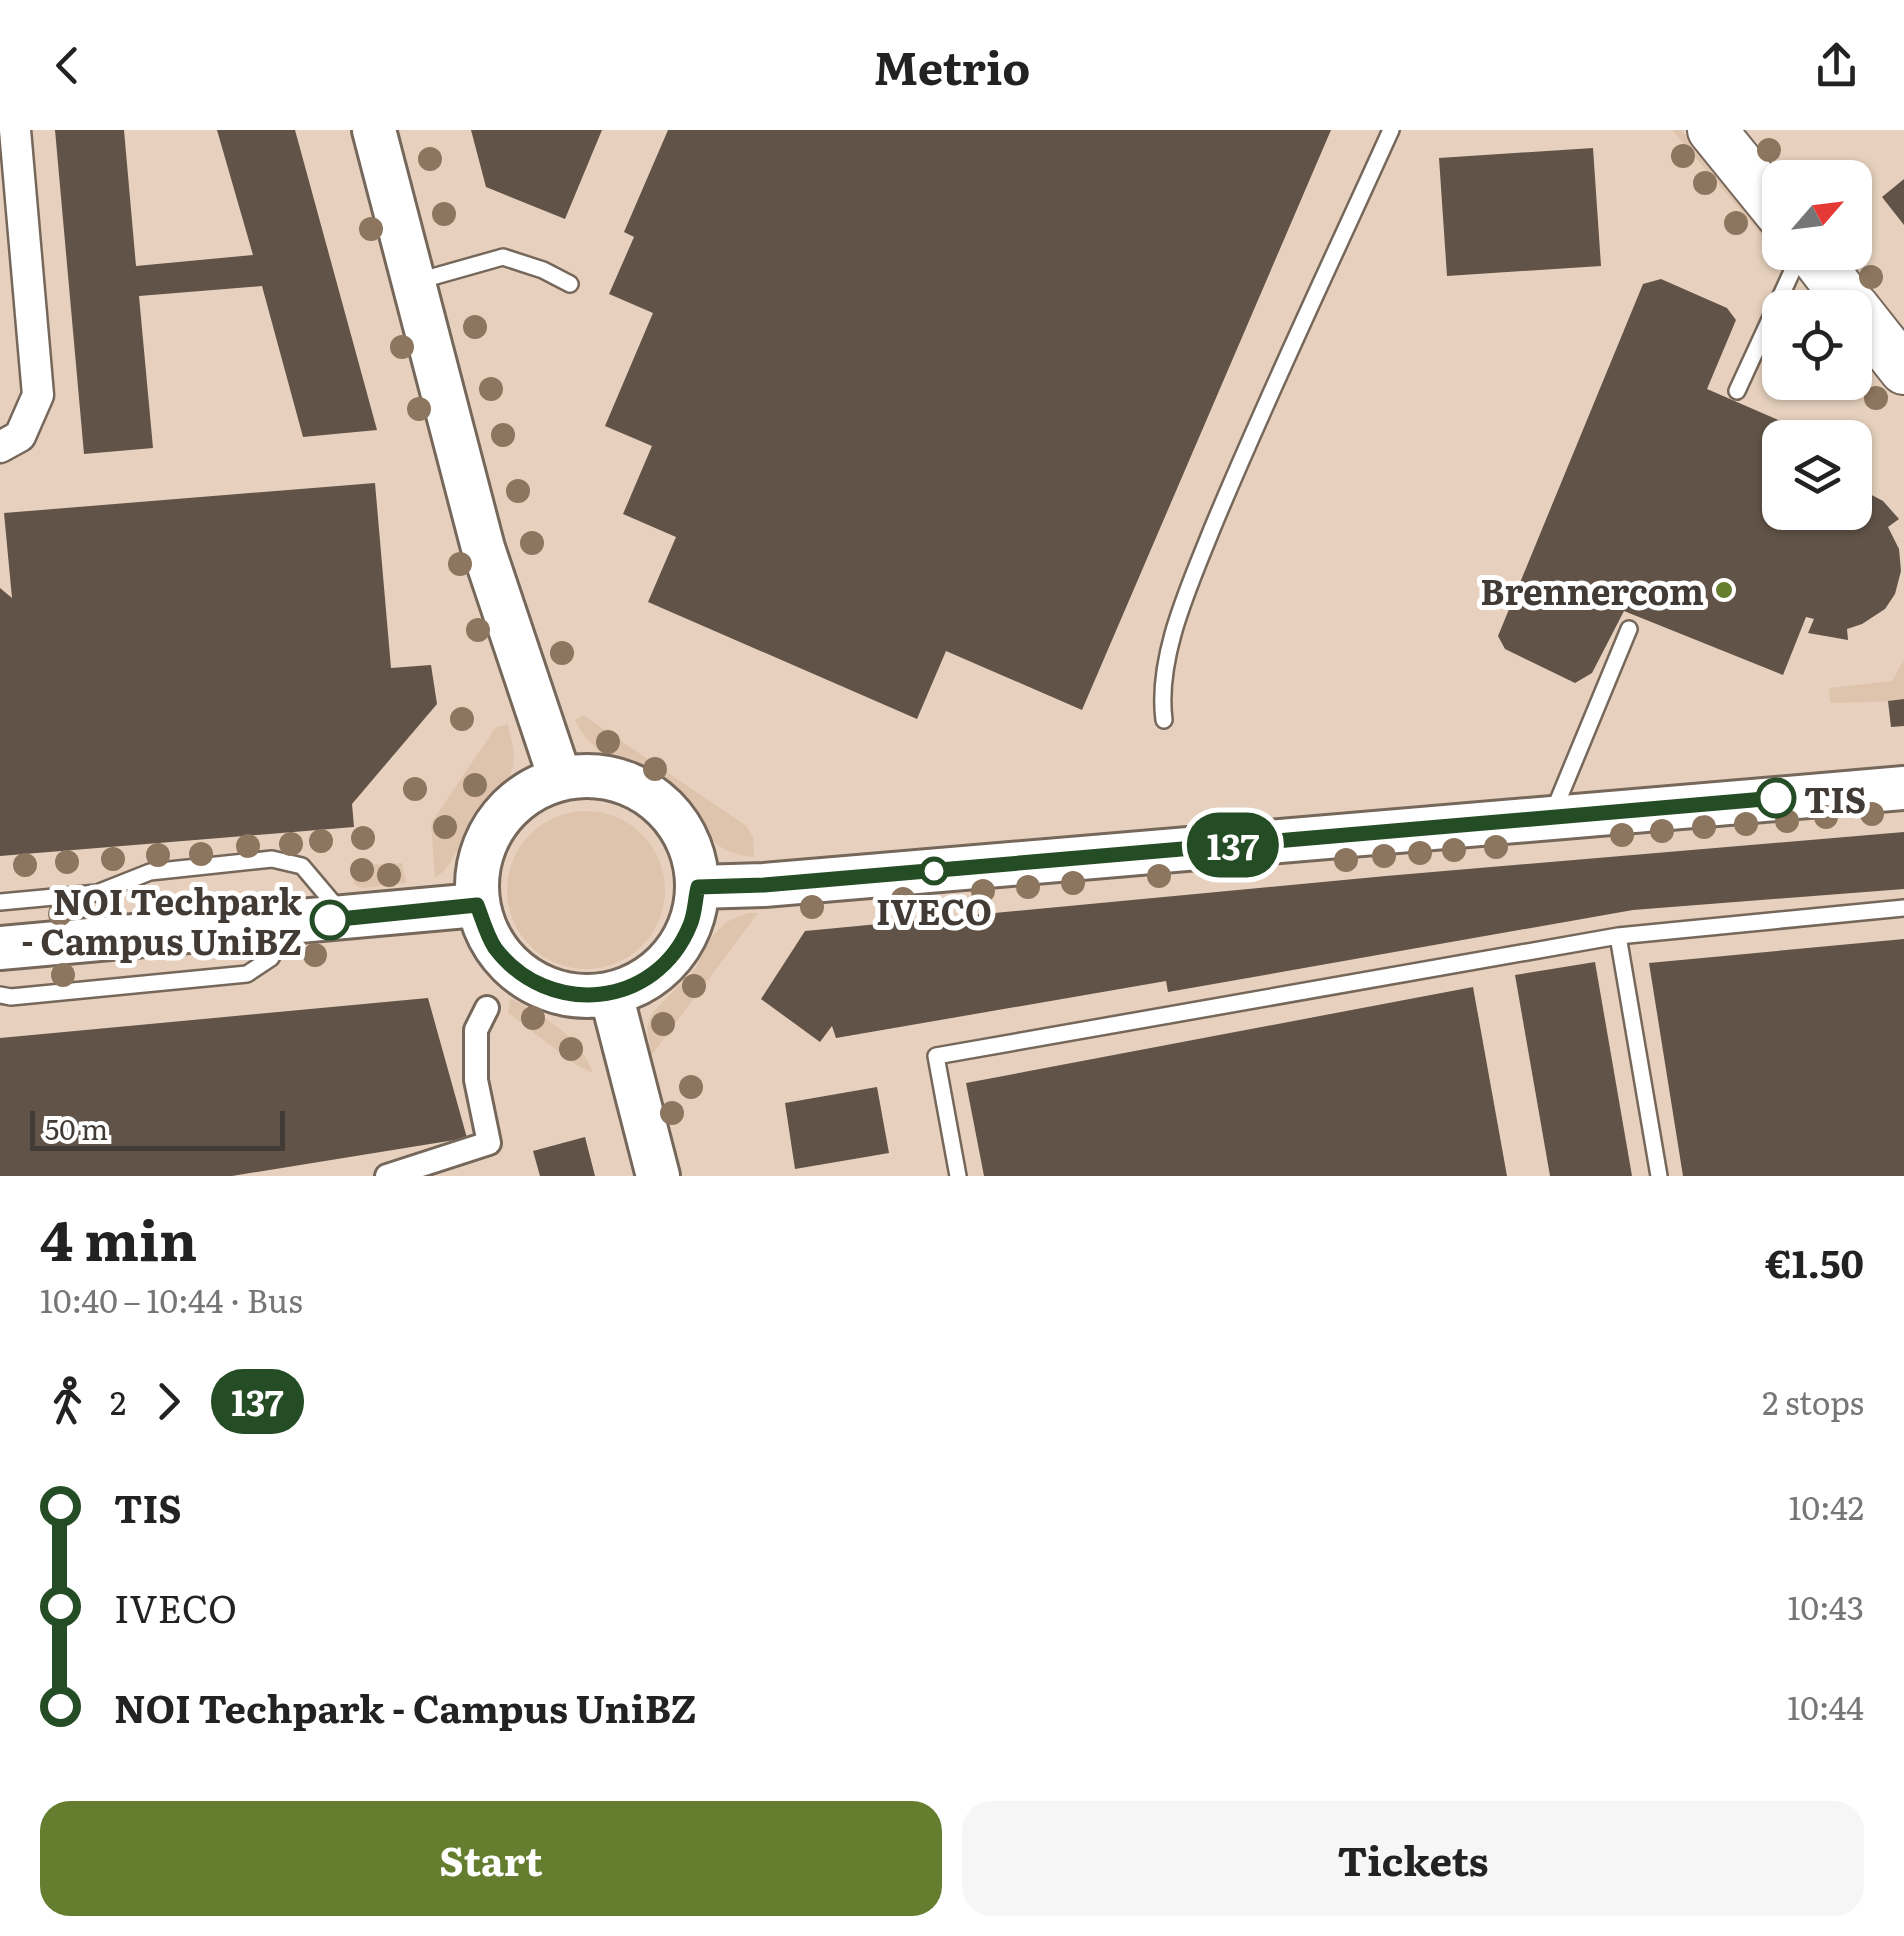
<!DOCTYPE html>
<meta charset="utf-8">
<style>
body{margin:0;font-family:Literata,serif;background:#f6f6f6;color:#222;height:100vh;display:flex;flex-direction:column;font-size:38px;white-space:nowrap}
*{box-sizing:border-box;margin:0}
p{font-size:32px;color:#767676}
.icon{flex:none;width:55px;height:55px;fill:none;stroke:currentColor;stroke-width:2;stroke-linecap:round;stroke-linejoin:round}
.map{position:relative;height:1046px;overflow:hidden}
.side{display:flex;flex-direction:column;background:#fff;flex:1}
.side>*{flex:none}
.badge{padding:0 20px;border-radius:32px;font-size:35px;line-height:65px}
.needle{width:65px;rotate:62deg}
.buttons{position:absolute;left:1762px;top:30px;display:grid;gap:20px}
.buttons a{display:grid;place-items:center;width:110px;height:110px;border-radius:20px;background:#fff;box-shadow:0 2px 8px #0004;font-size:50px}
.scale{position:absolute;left:30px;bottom:25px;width:255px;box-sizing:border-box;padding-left:10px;border:5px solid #413a35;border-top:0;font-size:28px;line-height:35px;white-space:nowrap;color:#413a35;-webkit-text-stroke:8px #fff;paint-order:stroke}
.map>.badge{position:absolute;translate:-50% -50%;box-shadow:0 0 0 5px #fff}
.legs{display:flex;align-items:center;gap:15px;height:110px;padding:0 40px;font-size:32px}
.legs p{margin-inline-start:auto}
.summary{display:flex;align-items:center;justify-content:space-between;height:170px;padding:0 40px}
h1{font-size:55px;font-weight:700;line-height:75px}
.cta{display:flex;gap:20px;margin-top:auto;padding:20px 40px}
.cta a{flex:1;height:115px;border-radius:30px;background:#657d2f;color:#fff;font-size:40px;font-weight:700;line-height:115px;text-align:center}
.cta a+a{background:#f6f6f6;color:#222}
ul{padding:0 40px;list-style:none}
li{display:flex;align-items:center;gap:35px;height:100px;font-size:38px}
li i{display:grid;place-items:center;width:15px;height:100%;margin:0 12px;background:currentColor}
li i::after{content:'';width:25px;height:25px;margin:-12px;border:8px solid;border-radius:50%;background:#fff}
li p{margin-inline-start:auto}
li:first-child i{background:linear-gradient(#0000 50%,currentColor 0)}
li:last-child i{background:linear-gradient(currentColor 50%,#0000 0)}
header{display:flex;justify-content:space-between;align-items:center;height:130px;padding:0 40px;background:#fff;font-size:45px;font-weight:700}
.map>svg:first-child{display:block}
.built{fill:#e7d1be;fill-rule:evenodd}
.green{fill:#dfc4ad}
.building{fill:#615347}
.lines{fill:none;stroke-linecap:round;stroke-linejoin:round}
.service-casing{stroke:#76675b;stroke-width:20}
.pedestrian-casing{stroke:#76675b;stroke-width:28}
.minor-casing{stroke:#76675b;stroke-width:35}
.secondary-casing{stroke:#76675b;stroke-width:48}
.primary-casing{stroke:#76675b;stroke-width:52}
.service{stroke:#fff;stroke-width:15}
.pedestrian{stroke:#fff;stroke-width:22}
.minor{stroke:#fff;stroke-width:30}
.secondary{stroke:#fff;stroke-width:42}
.primary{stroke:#fff;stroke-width:48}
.tree{fill:#8d765f}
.line-1-casing{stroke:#fff;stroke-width:22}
.line-1{stroke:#254d25;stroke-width:15}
.poi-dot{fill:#657d2f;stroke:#fff;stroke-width:4}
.stop-1-dot{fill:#fff;stroke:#254d25;stroke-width:5}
.labels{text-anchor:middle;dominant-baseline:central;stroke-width:10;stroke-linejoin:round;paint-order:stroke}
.poi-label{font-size:35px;font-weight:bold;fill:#413a35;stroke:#fff;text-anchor:end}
.stop-label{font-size:35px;font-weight:bold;fill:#413a35;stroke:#fff;text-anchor:start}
</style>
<header><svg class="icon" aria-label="back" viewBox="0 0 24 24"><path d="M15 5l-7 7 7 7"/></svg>Metrio<svg class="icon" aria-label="share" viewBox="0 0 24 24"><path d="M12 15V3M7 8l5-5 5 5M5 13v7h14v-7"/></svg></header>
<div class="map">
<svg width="1904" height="1046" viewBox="0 0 1904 1046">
<rect width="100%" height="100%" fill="#edddcf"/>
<path class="built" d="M0 0H1904V1046H0ZM1780 48H1855V122H1780ZM1780 178H1855V252H1780ZM1780 308H1855V382H1780Z"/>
<path class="green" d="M1672 0H1682L1780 116 1776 122Z
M1904 529V571L1830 573 1829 558 1892 551Z
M583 585 745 695 753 706 754 727C701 722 707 690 674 661 639 630 597 637 575 590Z
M508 594C512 612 518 630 509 648 502 664 484 677 473 690 458 710 458 733 435 748L431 693 496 597Z
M507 760a79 79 0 1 1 158 0a79 79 0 1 1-158 0Z
M402 733 406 753 362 758 354 754 352 741 360 735Z
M748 783H758L651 926 647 897 653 882 695 839 710 809 726 792Z
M510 868C545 888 578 903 593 943L575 934 508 883Z"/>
<path class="building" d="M55 0H124L136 136 253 125 217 0H295L377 300 303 307 262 156 139 166 153 318 84 324Z
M471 0H602L565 89 486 57Z
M668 0H1331L1082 580 946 521 917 589 648 472 676 407 623 384 652 316 605 296 653 183 609 164 634 107 624 102Z
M1593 18 1601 136 1447 146 1439 28Z
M1904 49V95L1882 67Z
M1661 149 1727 178 1736 190 1707 259 1817 307 1780 308V382H1855V375L1858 376 1866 362 1883 371 1899 389 1888 397 1899 419 1901 441 1895 464 1885 479 1862 494 1847 499 1848 510 1808 503 1814 489 1806 487 1783 545 1624 481 1592 543 1575 553 1505 519 1498 506 1643 154Z
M1855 323 1868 329 1855 360Z
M375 353 391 538 431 535 437 574 352 674 354 697 0 726V458L12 468 4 383Z
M1904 569V596L1891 597 1888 571Z
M1904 702V759L1633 780 1168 862 1166 851 836 908 832 896 820 912 761 869 805 801 1386 746Z
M1904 809V1046H1683L1649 833Z
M1595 832 1632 1046H1550L1515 845Z
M1473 857 1507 1046H984L966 953Z
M428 868 467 1008 232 1046H0V908Z
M877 957 889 1023 795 1039 785 973Z
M585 1007 595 1046H540L533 1021Z"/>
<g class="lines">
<g class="service-casing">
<path id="service" d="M418 151 503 127 543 140 570 154
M1737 261 1801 122
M1164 590C1156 527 1189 457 1212 399 1268 264 1331 133 1391 0
M1552 685 1629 499
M0 772 97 763 150 742 272 729 302 736 340 781
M1618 806 1904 778
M0 865 11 867 247 844 271 828 282 806 289 800
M958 1046 936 926 1618 806 1659 1046"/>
</g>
<g class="pedestrian-casing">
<path id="pedestrian" d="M387 1046 489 1013 476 950V900L487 878"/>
</g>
<g class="minor-casing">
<path id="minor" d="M0 317 20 306 38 265 15 0"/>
</g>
<g class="secondary-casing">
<path id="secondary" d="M374 0 483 418 560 648
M477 756a110 110 0 1 1 220 0a110 110 0 1 1-220 0Z
M698 757 764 755 1904 658
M0 818 477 775
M611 864 658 1046"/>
</g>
<g class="primary-casing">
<path id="primary" d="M1712 0 1780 84
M1811 122 1854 178
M1855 178 1904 240"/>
</g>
<use href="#service" class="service"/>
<use href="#pedestrian" class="pedestrian"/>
<use href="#minor" class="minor"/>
<use href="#secondary" class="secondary"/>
<use href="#primary" class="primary"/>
</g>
<g class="tree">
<circle cx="1769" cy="20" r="12"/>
<circle cx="1683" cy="26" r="12"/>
<circle cx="430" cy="29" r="12"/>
<circle cx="1705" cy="53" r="12"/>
<circle cx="444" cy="84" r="12"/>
<circle cx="1736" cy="93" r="12"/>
<circle cx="371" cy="99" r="12"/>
<circle cx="1871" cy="147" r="12"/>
<circle cx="475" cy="197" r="12"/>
<circle cx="402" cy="217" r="12"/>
<circle cx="491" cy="259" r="12"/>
<circle cx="1876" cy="268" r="12"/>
<circle cx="419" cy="279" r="12"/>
<circle cx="503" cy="305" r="12"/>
<circle cx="518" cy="361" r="12"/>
<circle cx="532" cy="413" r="12"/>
<circle cx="460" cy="434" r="12"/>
<circle cx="478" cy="500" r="12"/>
<circle cx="562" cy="523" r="12"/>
<circle cx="462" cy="589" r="12"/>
<circle cx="608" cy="612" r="12"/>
<circle cx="655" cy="639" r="12"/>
<circle cx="475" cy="655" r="12"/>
<circle cx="415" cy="659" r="12"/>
<circle cx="1872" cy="684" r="12"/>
<circle cx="1826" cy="687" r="12"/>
<circle cx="1787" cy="691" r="12"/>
<circle cx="1746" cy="694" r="12"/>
<circle cx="445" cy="697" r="12"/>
<circle cx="1704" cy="697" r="12"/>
<circle cx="1662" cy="701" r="12"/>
<circle cx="1622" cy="705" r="12"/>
<circle cx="363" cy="708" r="12"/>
<circle cx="321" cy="711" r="12"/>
<circle cx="291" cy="714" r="12"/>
<circle cx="248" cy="716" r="12"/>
<circle cx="1496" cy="717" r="12"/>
<circle cx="1454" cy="720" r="12"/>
<circle cx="1420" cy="723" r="12"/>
<circle cx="201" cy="724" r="12"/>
<circle cx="158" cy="725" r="12"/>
<circle cx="1384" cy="726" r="12"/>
<circle cx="113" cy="729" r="12"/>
<circle cx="1346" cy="730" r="12"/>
<circle cx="67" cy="732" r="12"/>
<circle cx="25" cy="735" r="12"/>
<circle cx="1231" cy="739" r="12"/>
<circle cx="362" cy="740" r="12"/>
<circle cx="389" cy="745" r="12"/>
<circle cx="1159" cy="746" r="12"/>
<circle cx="1073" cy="753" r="12"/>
<circle cx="1028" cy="757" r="12"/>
<circle cx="983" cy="761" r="12"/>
<circle cx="903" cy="769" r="12"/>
<circle cx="812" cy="777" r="12"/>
<circle cx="60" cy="784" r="12"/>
<circle cx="315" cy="825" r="12"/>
<circle cx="63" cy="845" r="12"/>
<circle cx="694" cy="856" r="12"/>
<circle cx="533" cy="888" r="12"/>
<circle cx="663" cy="894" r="12"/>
<circle cx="571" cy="919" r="12"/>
<circle cx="691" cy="957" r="12"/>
<circle cx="672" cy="983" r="12"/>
</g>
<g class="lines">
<g class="line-1-casing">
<path id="line-1" d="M330 790 477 775C482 788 487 806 495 818 548 888 656 879 690 795 695 784 695 769 698 757L764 755 1776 668"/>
</g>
<use href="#line-1" class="line-1"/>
</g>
<circle class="poi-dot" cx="1724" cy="460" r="10"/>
<g class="stop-1-dot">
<circle cx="1776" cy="668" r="18"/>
<circle cx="934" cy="741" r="12"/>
<circle cx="330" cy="790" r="18"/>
</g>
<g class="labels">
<g class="poi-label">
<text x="1704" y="460">Brennercom</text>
</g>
<g class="stop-label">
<text x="1804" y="668">TIS</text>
<text x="302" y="770" text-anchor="end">NOI Techpark<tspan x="302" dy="40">- Campus UniBZ</tspan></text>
<text x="934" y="780" text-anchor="middle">IVECO</text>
</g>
</g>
</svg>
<div class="buttons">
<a><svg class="needle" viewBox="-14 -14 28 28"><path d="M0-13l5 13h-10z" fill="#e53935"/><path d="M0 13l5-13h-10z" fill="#767676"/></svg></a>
<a><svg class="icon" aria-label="locate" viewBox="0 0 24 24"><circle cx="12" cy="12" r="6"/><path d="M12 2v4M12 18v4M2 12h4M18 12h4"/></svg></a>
<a><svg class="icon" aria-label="layers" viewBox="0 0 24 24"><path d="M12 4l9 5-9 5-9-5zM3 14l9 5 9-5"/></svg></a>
</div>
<div class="scale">50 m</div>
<b class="badge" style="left:1233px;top:715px;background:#254d25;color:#fff">137</b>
</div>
<section class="side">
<div class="summary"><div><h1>4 min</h1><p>10:40 – 10:44 · Bus</p></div><b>€1.50</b></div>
<div class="legs"><svg class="icon" aria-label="walk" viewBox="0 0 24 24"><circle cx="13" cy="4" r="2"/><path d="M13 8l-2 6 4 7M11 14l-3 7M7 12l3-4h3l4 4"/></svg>2<svg class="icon" aria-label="forward" viewBox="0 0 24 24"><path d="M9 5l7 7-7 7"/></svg><b class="badge" style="background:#254d25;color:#fff">137</b><p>2 stops</p></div>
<ul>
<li><i style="color:#254d25"></i><b>TIS</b><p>10:42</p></li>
<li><i style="color:#254d25"></i><span>IVECO</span><p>10:43</p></li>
<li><i style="color:#254d25"></i><b>NOI Techpark - Campus UniBZ</b><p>10:44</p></li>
</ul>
<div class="cta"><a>Start</a><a>Tickets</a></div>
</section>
